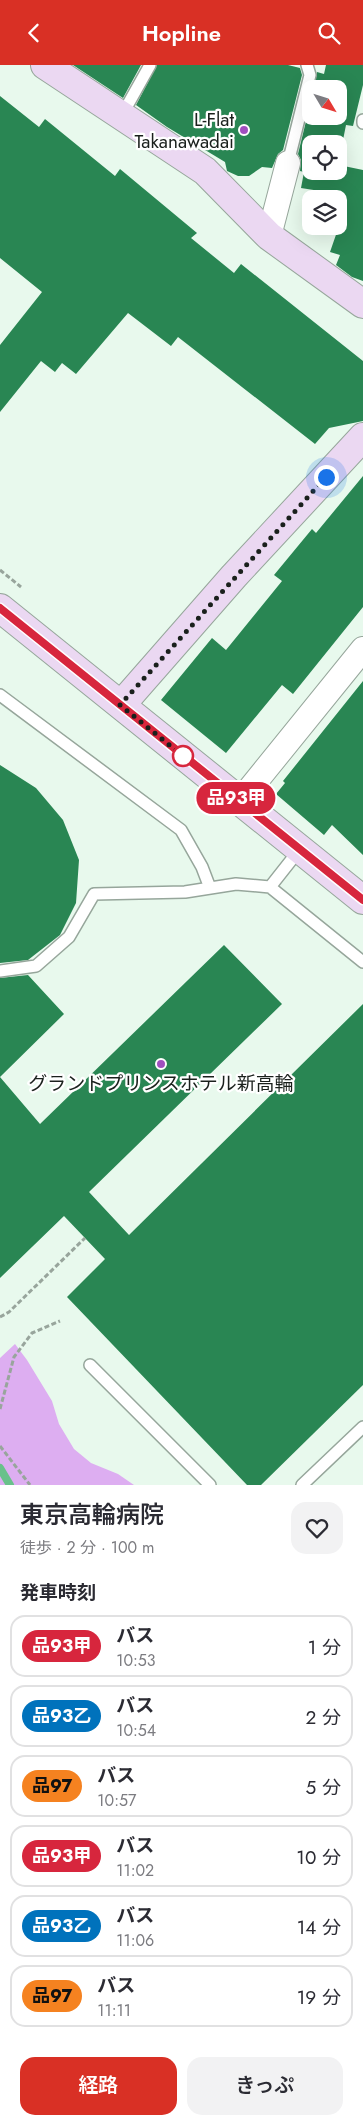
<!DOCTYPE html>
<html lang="ja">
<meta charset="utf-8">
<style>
body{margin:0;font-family:Jost,"Noto Sans JP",sans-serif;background:#f2f2f3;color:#2b2b33;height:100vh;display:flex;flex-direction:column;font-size:19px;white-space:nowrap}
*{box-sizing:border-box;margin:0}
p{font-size:16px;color:#7c7c81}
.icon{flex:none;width:28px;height:28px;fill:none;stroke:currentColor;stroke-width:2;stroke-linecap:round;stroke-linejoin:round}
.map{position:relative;height:1420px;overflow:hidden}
.details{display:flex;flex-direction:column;background:#fff;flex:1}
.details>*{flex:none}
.badge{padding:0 10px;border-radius:16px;font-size:18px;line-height:32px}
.needle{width:32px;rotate:128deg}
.tools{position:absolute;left:302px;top:15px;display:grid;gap:10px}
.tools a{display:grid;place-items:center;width:45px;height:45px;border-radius:10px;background:#fff;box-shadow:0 5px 20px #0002;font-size:25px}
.you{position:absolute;width:25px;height:25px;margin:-12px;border:4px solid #fff;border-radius:50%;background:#1a73e8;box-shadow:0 0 0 8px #1a73e833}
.map>.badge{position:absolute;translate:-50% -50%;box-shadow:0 0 0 2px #fff}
h2{padding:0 20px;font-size:19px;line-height:45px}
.round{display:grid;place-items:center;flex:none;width:52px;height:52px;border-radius:15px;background:#f2f2f3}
.head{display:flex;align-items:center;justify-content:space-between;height:85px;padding:0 20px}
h1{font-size:24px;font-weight:600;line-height:38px}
.button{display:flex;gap:10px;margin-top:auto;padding:10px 20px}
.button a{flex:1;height:58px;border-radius:15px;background:#d93025;color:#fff;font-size:20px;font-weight:600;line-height:58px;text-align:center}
.button a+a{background:#f2f2f3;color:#2b2b33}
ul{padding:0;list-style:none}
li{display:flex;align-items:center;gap:15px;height:62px;margin:0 10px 8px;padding:0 10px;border:2px solid #e1e1e2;border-radius:15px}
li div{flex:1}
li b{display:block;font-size:19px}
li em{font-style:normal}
li .badge{min-width:55px;font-weight:700;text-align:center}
header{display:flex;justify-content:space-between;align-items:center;height:65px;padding:0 20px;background:#d93025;color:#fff;font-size:22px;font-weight:600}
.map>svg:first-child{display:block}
.green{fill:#ddaef1}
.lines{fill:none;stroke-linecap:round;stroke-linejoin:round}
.stream{stroke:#69c18b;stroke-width:8}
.building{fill:#298653}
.lane-casing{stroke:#96a69b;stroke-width:14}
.street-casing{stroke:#96a69b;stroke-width:26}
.secondary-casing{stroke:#96a69b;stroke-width:30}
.path{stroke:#98a59c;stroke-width:3;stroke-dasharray:5 2.5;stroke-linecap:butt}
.lane{stroke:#fff;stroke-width:11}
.street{stroke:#fff;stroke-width:24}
.secondary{stroke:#ebd8f2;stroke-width:28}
.line-casing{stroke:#fff;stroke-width:11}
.line{stroke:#d7263d;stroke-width:8}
.walk{stroke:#1a201c;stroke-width:5;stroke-dasharray:0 9}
.poi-dot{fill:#a04fbf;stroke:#fff;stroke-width:2}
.stop-dot{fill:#fff;stroke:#d7263d;stroke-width:2.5}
.labels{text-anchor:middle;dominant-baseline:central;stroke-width:4.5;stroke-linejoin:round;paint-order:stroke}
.poi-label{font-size:19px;fill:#1a201c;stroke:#fff;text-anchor:end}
</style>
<header><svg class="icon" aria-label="back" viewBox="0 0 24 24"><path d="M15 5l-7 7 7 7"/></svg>Hopline<svg class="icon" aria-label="search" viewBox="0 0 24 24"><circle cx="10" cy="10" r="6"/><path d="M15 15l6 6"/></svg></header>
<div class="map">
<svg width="363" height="1420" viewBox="0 0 363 1420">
<rect width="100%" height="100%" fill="#e8f9ed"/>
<path class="green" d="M15 1279 27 1295 52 1336 59 1359 74 1384 91 1398 118 1409 134 1420H0V1293Z"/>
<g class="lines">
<path class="stream" d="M0 1403 10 1420"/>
</g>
<path class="building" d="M73 0H141L123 33Z
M157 0H288L300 3 302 10 283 85 278 89 272 103 262 102 249 111H238L227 106 225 97 167 62 136 40Z
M326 0H363V20L353 61 346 60 339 95V79H311V106H339V100L363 105V216L352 212 336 200 340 190 330 187 339 161V129L301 123 304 107 300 106 301 95 298 89 311 36V51H339V24H314L317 7 324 9Z
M0 31 39 62 45 54 115 111 120 104 197 168 191 173 234 208 241 199 363 296V356L329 363 315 379 178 272 171 281 128 248 76 309 62 298 55 307 41 296 0 347V280L42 227 0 193Z
M363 411V542L293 629 282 620 226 688 161 635 212 573 226 585 282 516 274 510 312 464 316 468Z
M363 616V790L332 760 324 770 276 729 285 718 283 716Z
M0 700 36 723 63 755 79 795 76 838 60 870 28 895 0 898Z
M224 880 282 939 89 1127 129 1170 363 939V1320L261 1420H247L67 1232 105 1194 64 1151 0 1213V913L28 910 64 949 0 1012 40 1059Z"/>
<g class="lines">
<g class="lane-casing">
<path id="lane" d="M122 50 150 0
M363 55V58
M288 98 310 10 307 0
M0 630 181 765 202 802 210 823
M270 822 363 897
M0 906 36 901 69 872 94 829 185 827 236 819 270 822 300 784
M90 1300 210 1420
M302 1420 363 1362"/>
</g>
<g class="street-casing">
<path id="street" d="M269 171 288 98
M240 736 363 584"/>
</g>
<g class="secondary-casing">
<path id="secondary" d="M45 0 205 106 269 171 363 239
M0 543 363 835
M121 640 234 511 363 372"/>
</g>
<path class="path" d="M0 505 21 522
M0 1252 9 1247 85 1173
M0 1344 14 1292 32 1268 60 1256
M0 1381 30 1420"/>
<use href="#lane" class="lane"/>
<use href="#street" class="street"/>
<use href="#secondary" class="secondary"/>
</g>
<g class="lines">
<g class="line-casing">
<path id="line" d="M0 543 363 835"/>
</g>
<use href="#line" class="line"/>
<path class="walk" d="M183 691 120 640 326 412"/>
</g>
<g class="poi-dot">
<circle cx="244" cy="65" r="5"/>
<circle cx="161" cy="999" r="5"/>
</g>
<circle class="stop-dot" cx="183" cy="691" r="10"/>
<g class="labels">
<g class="poi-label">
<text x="234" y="54">L-Flat<tspan x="234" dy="22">Takanawadai</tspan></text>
<text x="161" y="1018" text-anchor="middle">グランドプリンスホテル新高輪</text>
</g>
</g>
</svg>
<div class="tools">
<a><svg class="needle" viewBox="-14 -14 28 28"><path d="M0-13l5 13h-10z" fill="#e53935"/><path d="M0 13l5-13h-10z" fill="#7c7c81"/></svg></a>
<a><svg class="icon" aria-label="locate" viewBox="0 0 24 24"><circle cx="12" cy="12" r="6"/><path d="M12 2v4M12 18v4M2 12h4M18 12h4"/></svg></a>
<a><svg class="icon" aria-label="layers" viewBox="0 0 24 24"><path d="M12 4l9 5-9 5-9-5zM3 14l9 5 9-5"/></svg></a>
</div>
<div class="you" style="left:326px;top:412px"></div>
<b class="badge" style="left:236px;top:733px;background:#d7263d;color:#fff">品93甲</b>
</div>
<section class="details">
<div class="head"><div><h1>東京高輪病院</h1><p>徒歩 · 2 分 · 100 m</p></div><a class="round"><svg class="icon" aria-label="heart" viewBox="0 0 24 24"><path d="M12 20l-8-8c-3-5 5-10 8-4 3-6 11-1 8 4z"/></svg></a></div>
<h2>発車時刻</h2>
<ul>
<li><span class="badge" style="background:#d7263d;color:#fff">品93甲</span><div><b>バス</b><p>10:53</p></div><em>1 分</em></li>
<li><span class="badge" style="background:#0072bc;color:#fff">品93乙</span><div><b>バス</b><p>10:54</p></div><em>2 分</em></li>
<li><span class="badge" style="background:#f58220;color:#111">品97</span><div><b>バス</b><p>10:57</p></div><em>5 分</em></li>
<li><span class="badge" style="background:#d7263d;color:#fff">品93甲</span><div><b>バス</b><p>11:02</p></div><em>10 分</em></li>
<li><span class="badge" style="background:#0072bc;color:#fff">品93乙</span><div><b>バス</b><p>11:06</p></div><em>14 分</em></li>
<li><span class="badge" style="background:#f58220;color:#111">品97</span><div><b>バス</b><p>11:11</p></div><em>19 分</em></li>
</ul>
<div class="button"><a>経路</a><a>きっぷ</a></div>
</section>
